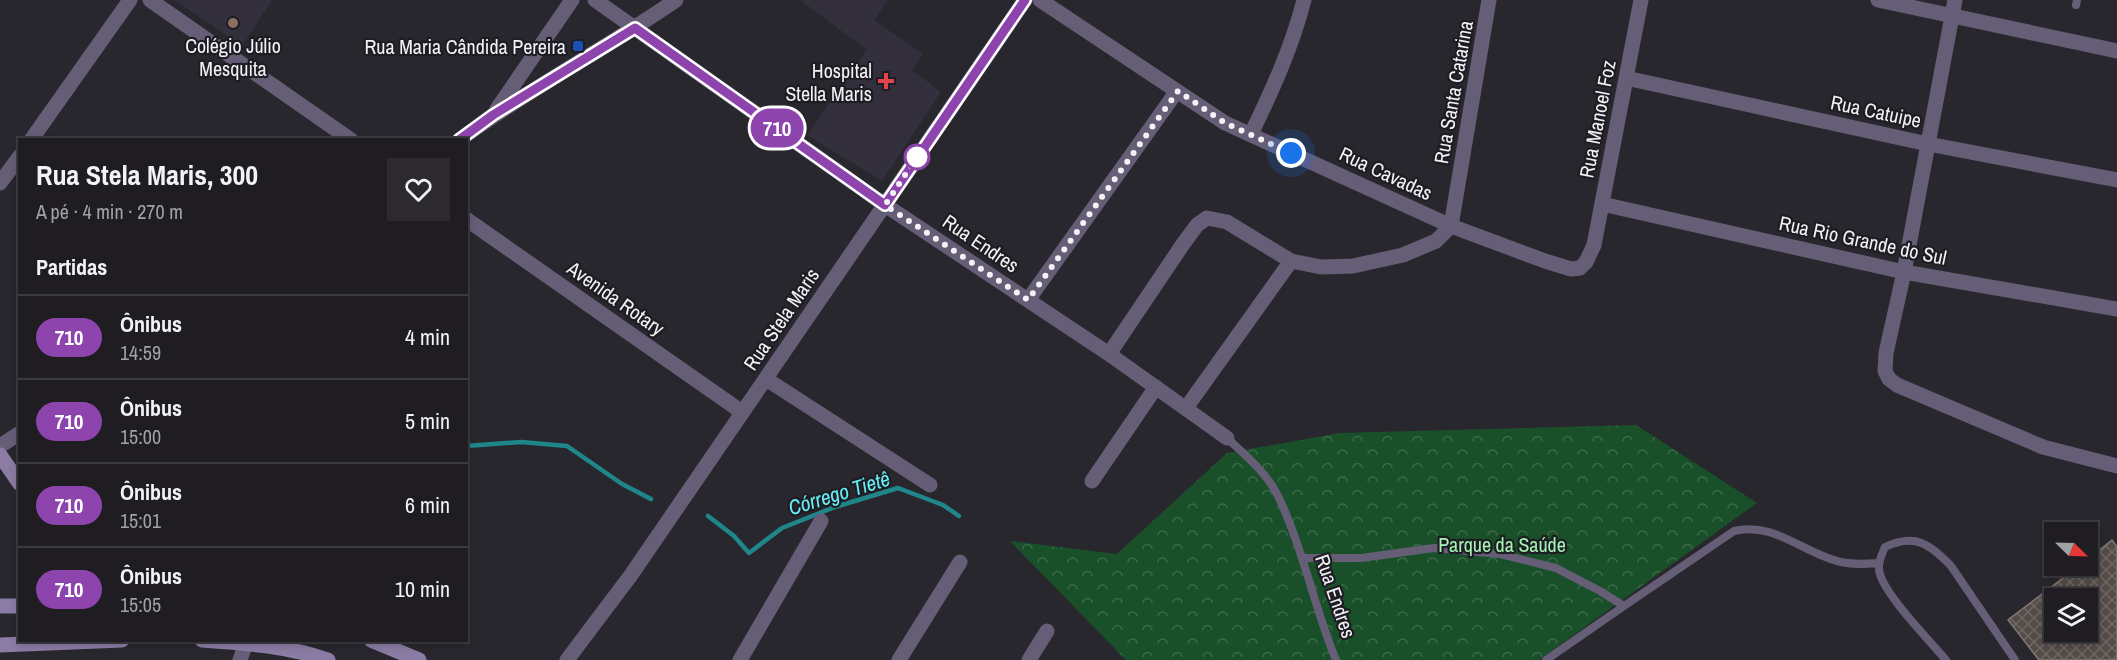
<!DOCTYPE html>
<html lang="pt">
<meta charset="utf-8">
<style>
body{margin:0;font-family:"Archivo Narrow",sans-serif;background:#2c2a2f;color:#f1f3f6;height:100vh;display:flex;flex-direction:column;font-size:22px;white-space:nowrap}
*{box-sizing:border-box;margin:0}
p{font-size:20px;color:#a1a2a5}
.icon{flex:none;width:33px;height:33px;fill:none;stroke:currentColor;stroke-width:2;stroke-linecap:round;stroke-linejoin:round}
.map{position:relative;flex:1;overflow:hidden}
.panel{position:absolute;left:18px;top:138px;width:450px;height:504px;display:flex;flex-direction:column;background:#1f1d22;border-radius:0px;box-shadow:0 3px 9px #0003,0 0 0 2px #3c3b40}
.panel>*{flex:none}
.badge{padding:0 12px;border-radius:20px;font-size:21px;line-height:39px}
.needle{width:39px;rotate:113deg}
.tools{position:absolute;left:2044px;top:522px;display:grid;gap:12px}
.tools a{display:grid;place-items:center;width:54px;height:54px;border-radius:0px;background:#1f1d22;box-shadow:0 3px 9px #0003,0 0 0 2px #3c3b40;font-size:30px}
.you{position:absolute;width:30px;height:30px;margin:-15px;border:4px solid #fff;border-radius:50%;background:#1a73e8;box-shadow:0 0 0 9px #1a73e833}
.map>.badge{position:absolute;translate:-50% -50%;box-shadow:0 0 0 3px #fff}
h2{padding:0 18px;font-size:22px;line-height:54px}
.round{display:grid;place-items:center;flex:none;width:63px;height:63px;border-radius:0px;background:#2c2a2f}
.headline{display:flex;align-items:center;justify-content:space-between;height:102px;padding:0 18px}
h1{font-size:28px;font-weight:700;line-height:45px}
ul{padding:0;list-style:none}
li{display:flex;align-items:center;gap:18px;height:84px;padding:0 18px;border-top:2px solid #3c3b40}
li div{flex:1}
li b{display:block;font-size:22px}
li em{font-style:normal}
li .badge{min-width:66px;font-weight:700;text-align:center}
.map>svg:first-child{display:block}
.built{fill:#332f3c}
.park{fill:url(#park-crowns)}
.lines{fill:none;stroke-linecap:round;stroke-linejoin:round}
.stream{stroke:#1f878b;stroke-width:4.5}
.building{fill:url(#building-cross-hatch);stroke:#807772;stroke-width:1.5;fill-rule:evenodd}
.lane{stroke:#665e77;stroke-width:8}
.street{stroke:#665e77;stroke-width:15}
.secondary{stroke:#8a7ca4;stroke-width:15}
.line-casing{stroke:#fff;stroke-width:14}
.line{stroke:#8e44ad;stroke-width:9}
.walk{stroke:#f3f2f7;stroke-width:6;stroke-dasharray:0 10.8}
.education-dot{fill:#8d6e63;stroke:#1f1d24;stroke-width:2}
.transit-dot{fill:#1a4fb4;stroke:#1f1d24;stroke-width:2}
.health-dot{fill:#e0444e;stroke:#1f1d24;stroke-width:2}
.stop-dot{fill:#fff;stroke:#8e44ad;stroke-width:3}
.labels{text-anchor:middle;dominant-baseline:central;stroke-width:4.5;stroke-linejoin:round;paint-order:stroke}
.poi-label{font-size:20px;fill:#f3f2f7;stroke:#1f1d24;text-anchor:end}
.street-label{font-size:20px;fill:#f3f2f7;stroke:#1f1d24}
.park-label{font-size:20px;fill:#a4f5b3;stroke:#1f1d24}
.water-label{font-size:21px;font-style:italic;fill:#66f0f6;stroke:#1f1d24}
</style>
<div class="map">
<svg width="2117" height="660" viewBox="0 0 2117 660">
<defs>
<pattern id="park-crowns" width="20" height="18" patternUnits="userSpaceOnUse" patternTransform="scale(1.5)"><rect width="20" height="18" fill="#195029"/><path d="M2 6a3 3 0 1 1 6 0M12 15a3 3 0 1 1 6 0" fill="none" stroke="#3b6a49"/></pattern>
<pattern id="building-cross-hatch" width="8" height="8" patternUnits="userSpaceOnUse" patternTransform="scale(1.5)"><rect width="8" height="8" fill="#544c47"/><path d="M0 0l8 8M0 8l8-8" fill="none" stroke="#6d6662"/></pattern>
</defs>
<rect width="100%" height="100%" fill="#29272e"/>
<path class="built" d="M175 0H272L242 46Z
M800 0H888L874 20 923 54 912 70 941 92 882 181 807 135 867 50Z"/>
<path class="park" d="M1636 425 1757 503 1539 660H1126L1010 541 1117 554 1227 453 1340 433Z"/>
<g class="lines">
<path class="stream" d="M466 446 521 442 567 446 622 484 651 499
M708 516 734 536 749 553 782 528 835 507 898 488 943 505 959 516"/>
</g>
<path class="building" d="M2112 540 2117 547V660H2039L2008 620 2079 566H2088V559ZM2055 598H2088V632H2055Z"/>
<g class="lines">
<path class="lane" d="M2076 5 2077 0
M1227 438C1245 455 1267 473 1278 496 1303 548 1314 607 1336 660
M1302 558H1361L1434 548 1500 554 1556 568 1600 591 1624 606 1734 531C1774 521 1804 554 1841 562 1854 565 1866 564 1879 563
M1546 660 1624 606
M1946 660C1929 640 1886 596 1880 574 1877 565 1881 556 1885 547 1915 533 1930 544 1951 566L2015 660"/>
<path class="street" d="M150 0 351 140
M595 0 885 205 1109 354 1227 438
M1040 0 1225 123 1451 226 1545 261 1571 269 1580 268 1586 262 1594 245 1641 0
M1878 0 2117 51
M1955 0 1904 272 1886 353 1885 371 1889 379 1897 385 2043 447 2117 466
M1626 78 1928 144 2117 180
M497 109 572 0
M1251 134C1272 91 1292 47 1304 0
M31 140 130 0
M459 140C529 89 605 49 676 0
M0 183 20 156
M1602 204 1904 272 2117 309
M466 219 742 412
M1028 300 1177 91
M1109 354 1183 244 1197 225 1207 218 1227 222 1291 261 1321 267 1353 266 1403 255 1436 241 1451 226 1489 0
M766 379 930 485
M1186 408 1291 261
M0 446 20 433
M1092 481 1156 387
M240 660 246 643
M567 660 631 575 1025 0
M740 660 821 521
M899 660 960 562
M1029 660 1047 631"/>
<path class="secondary" d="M0 455 20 484
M0 606H20
M202 640C245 643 288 646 328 660
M371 640 419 660
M0 645 122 640"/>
</g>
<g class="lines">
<g class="line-casing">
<path id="line" d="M459 140 493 115 635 28 885 205 1025 0"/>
</g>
<use href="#line" class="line"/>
<path class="walk" d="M917 157 885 205 1028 300 1178 91 1225 123 1291 153"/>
</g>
<circle class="education-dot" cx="233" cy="23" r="6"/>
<rect class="transit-dot" x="572" y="40" width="12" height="12" rx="3"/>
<path class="health-dot" d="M883 72h6v6h6v6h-6v6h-6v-6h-6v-6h6z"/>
<circle class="stop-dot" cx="917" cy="157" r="12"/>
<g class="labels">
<g class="poi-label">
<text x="233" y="45" text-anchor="middle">Colégio Júlio<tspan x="233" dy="23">Mesquita</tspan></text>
<text x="566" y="46">Rua Maria Cândida Pereira</text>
<text x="872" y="70">Hospital<tspan x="872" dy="23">Stella Maris</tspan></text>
</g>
<g class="street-label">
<text transform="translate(1453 92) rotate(-80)">Rua Santa Catarina</text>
<text transform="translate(1876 111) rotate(12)">Rua Catuipe</text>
<text transform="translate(1597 119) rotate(-79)">Rua Manoel Foz</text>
<text transform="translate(1386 173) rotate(25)">Rua Cavadas</text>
<text transform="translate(1863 240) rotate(12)">Rua Rio Grande do Sul</text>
<text transform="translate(981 243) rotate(34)">Rua Endres</text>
<text transform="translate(616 298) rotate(35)">Avenida Rotary</text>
<text transform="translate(781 319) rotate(-56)">Rua Stela Maris</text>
<text transform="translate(1336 596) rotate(71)">Rua Endres</text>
</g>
<g class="park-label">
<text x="1502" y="544">Parque da Saúde</text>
</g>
<g class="water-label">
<text transform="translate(839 493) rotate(-17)">Córrego Tietê</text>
</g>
</g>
</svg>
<div class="tools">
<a><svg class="needle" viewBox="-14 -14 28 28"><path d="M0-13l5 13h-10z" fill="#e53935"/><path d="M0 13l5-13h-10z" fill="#a1a2a5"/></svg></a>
<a><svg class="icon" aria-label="layers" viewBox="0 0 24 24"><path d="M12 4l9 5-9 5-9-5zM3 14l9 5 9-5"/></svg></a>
</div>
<div class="you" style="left:1291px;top:153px"></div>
<b class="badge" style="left:777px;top:128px;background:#8e44ad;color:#fff">710</b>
<section class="panel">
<div class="headline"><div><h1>Rua Stela Maris, 300</h1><p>A pé · 4 min · 270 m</p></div><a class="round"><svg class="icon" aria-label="heart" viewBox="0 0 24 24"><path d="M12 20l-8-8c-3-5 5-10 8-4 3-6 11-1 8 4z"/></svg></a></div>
<h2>Partidas</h2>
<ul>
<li><span class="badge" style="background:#8e44ad;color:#fff">710</span><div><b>Ônibus</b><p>14:59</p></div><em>4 min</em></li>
<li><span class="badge" style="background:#8e44ad;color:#fff">710</span><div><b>Ônibus</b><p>15:00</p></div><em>5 min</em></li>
<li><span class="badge" style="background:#8e44ad;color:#fff">710</span><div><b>Ônibus</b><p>15:01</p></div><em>6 min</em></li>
<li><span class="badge" style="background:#8e44ad;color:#fff">710</span><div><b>Ônibus</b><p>15:05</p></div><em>10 min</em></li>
</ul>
</section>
</div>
